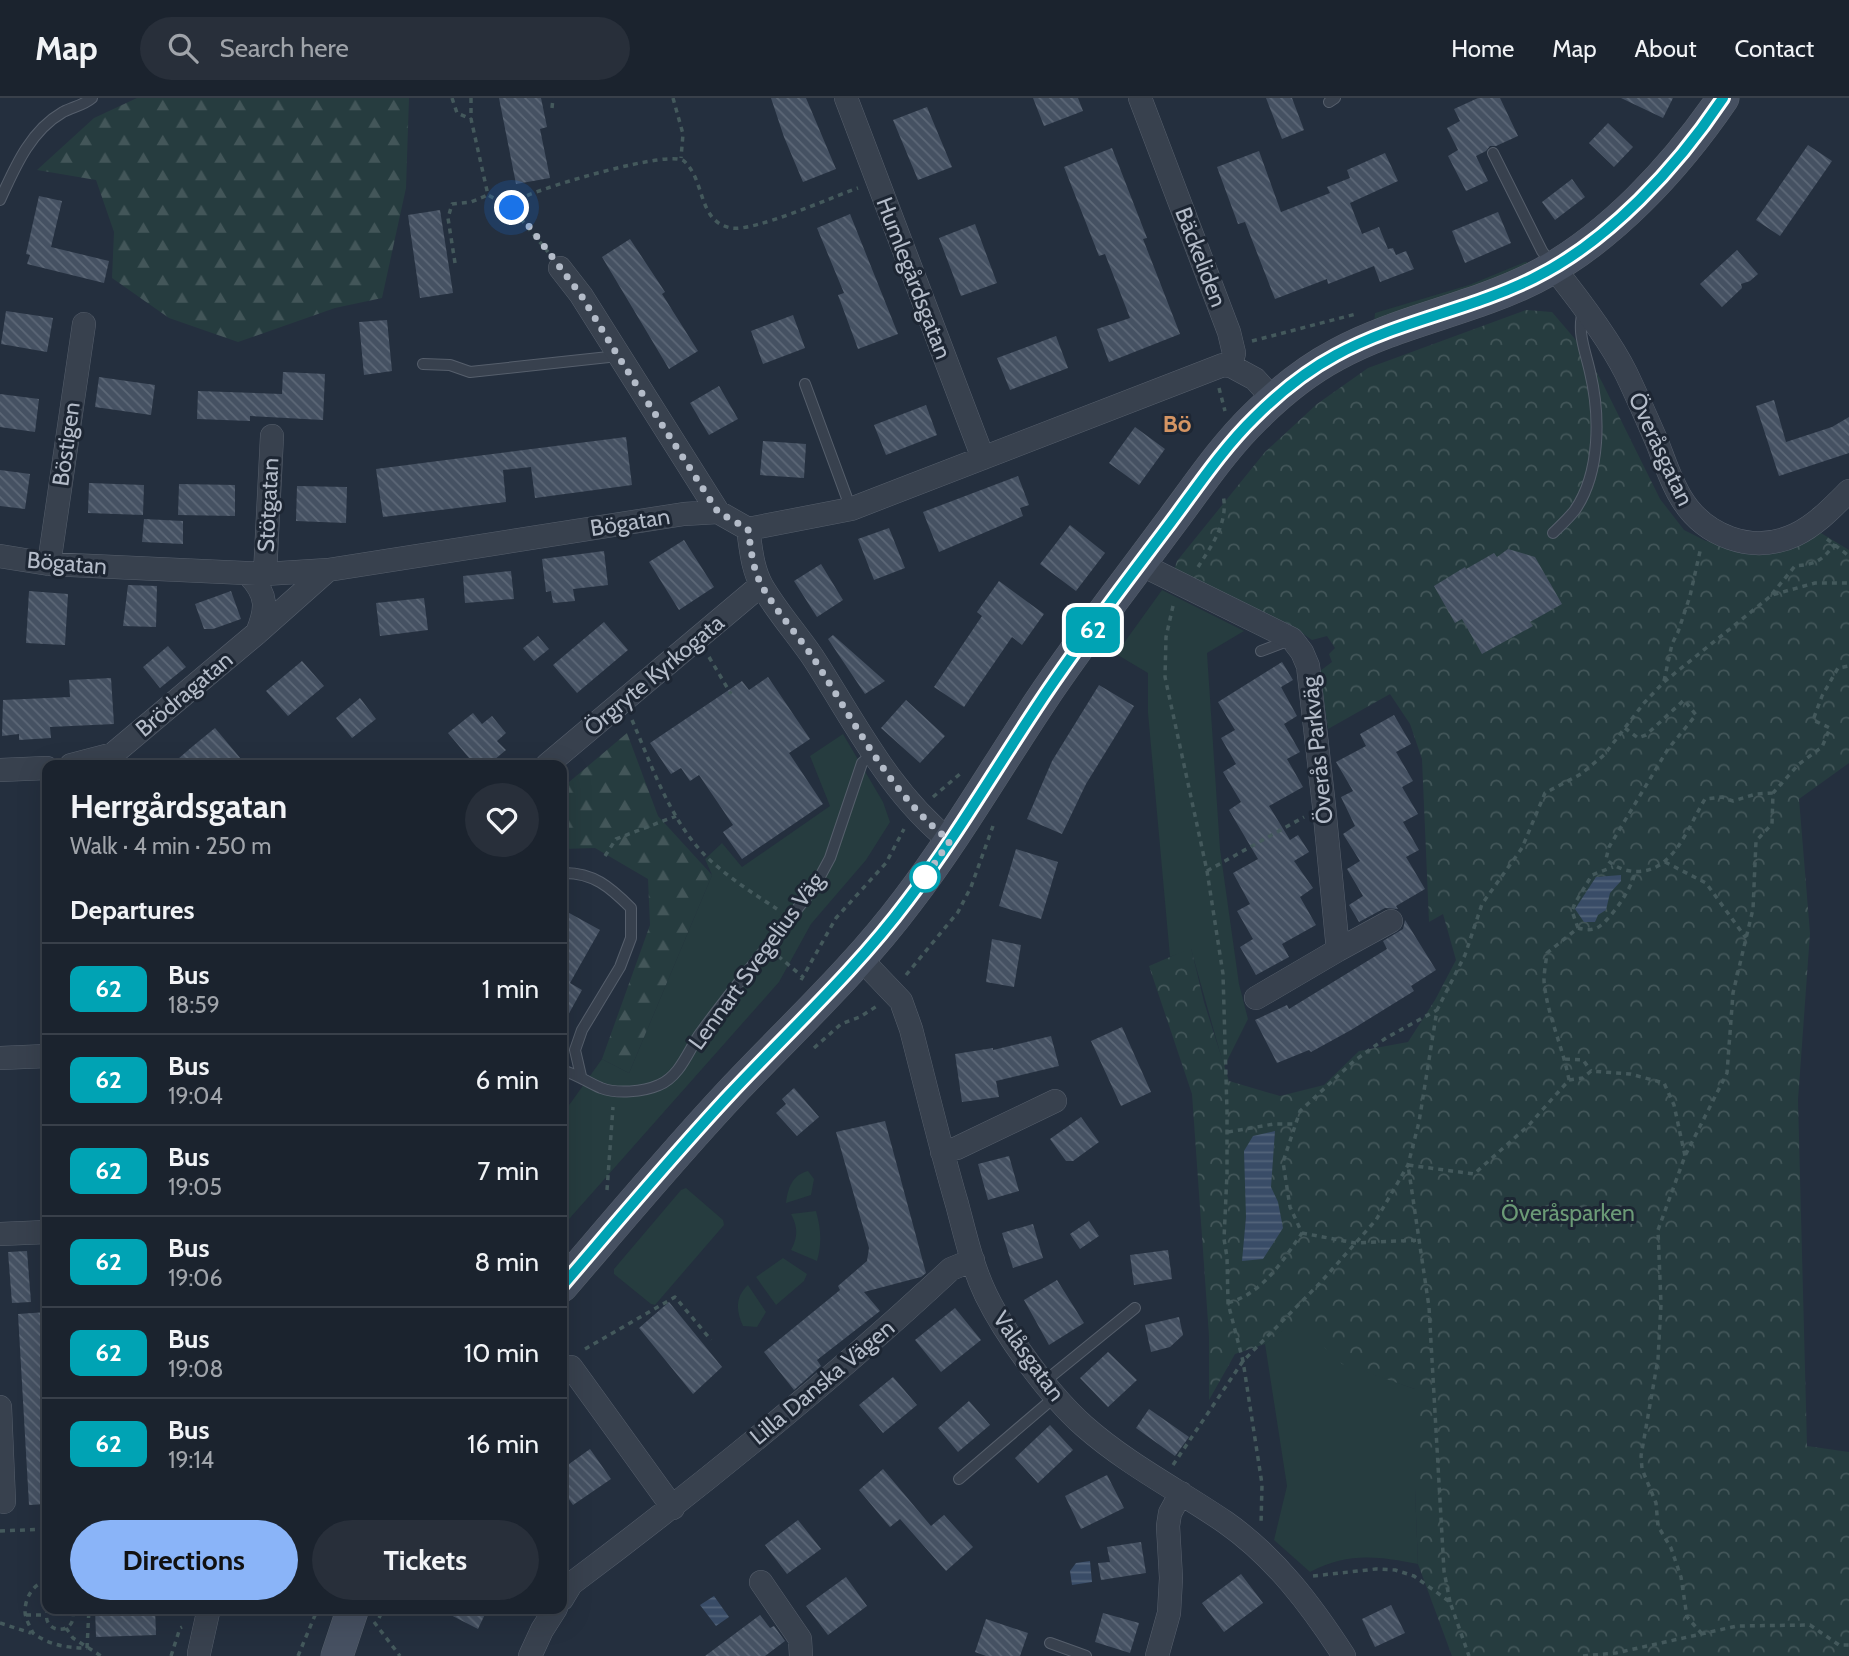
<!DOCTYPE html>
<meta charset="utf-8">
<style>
body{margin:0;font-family:Cabin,sans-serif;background:#282f3a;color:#f1f3f6;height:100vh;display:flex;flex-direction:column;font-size:26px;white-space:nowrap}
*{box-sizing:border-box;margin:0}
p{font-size:23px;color:#a0a4aa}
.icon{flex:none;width:38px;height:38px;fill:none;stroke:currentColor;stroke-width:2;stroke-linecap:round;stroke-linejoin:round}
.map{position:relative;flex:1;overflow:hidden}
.drawer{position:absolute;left:42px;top:662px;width:525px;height:854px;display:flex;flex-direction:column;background:#1b232e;border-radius:14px;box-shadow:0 7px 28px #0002,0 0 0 2px #39404a}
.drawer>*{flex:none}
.badge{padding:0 14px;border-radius:10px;font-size:24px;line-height:46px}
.you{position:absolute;width:35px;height:35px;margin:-18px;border:5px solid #fff;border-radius:50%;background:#1a73e8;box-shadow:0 0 0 10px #1a73e833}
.map>.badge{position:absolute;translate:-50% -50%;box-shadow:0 0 0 4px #fff}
h2{padding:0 28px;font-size:26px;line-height:63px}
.round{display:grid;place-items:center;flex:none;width:74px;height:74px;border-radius:37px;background:#282f3a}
.head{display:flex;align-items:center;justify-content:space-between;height:119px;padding:0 28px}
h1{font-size:33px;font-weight:800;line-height:52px}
.primary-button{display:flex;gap:14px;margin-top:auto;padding:14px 28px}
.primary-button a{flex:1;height:80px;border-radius:42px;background:#8ab4f8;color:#111;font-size:28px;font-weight:800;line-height:80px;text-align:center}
.primary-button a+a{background:#282f3a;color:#f1f3f6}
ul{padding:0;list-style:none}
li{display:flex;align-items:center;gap:21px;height:91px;padding:0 28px;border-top:2px solid #39404a}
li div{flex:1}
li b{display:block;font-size:26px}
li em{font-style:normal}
li .badge{min-width:77px;font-weight:700;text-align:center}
header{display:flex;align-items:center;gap:42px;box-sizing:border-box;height:98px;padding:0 35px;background:#1b232e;border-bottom:2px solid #39404a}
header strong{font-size:33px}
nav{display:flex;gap:38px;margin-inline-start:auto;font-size:24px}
.search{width:490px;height:63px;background:#282f3a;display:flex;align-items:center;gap:18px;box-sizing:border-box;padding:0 24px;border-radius:38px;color:#a0a4aa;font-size:26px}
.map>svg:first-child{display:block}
.grass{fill:#263c3f}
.forest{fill:url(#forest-firs)}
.park{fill:url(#park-crowns);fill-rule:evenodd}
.water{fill:url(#water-rules)}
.building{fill:url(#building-back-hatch)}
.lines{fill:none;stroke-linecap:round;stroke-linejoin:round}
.lane-casing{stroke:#565f6c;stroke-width:12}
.street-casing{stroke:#565f6c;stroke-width:24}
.secondary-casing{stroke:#565f6c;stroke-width:33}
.path{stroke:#44595c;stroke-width:3.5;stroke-dasharray:5 5;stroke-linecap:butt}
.lane{stroke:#38414e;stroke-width:10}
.street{stroke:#38414e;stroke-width:23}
.secondary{stroke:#465061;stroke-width:32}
.line-casing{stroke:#fff;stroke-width:16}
.line{stroke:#00a3b4;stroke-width:10}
.walk{stroke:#b4bcc9;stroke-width:7;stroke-dasharray:0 12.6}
.stop-dot{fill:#fff;stroke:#00a3b4;stroke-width:3.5}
.labels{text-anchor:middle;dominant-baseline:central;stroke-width:6;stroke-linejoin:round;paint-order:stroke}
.street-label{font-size:23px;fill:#b4bcc9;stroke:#1d2633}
.park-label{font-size:23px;fill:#6b9a76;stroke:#1d2633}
.neighbourhood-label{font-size:24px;font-weight:bold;fill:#d59563;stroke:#1d2633}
</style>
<header>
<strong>Map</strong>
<div class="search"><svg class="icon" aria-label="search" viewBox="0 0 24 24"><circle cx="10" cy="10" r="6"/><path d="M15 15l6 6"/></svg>Search here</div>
<nav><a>Home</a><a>Map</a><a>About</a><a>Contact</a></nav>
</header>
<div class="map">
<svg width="1849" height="1558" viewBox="0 0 1849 1558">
<defs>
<pattern id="forest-firs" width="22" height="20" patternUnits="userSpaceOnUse" patternTransform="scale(1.75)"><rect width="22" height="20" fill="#263c3f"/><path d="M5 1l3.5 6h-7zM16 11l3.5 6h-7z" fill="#435659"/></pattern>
<pattern id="park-crowns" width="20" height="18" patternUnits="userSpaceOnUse" patternTransform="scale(1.75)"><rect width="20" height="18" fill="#263c3f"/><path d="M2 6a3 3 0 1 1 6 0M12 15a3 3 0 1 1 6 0" fill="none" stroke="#435659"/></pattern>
<pattern id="water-rules" width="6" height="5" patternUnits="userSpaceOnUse" patternTransform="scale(1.75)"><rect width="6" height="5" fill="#394c67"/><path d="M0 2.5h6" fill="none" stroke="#53647b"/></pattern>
<pattern id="building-back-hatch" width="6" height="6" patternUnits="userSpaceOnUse" patternTransform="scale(1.75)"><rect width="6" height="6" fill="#455162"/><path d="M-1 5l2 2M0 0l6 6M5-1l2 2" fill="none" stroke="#5d6877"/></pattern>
</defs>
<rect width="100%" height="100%" fill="#242f3e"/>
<path class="grass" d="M1525 164H1527L1529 169 1374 225 1375 215 1469 187Z
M1162 492 1244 533 1207 555 1220 751 1239 886 1248 921 1224 969 1191 851 1170 859 1148 615V575L1116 556Z
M843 636 883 704 890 724 866 762 811 826 779 884 562 1129V1008L567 1010 602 961 629 975 712 777 705 761 722 745 742 769 830 708 810 658Z
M808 1073 814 1081 811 1097 786 1105C788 1090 792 1077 808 1073Z
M686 1090 723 1122 724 1127 655 1207 651 1206 614 1176V1171L681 1092Z
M816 1113C821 1131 822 1145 817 1163L791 1152C798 1139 798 1129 791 1116Z
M783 1160 807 1176 804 1183 776 1207 756 1179Z
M748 1187 766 1214 757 1229 743 1228C736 1213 735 1199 748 1187Z
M1296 1221 1342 1265 1415 1291V1390L1418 1466C1377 1458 1348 1454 1310 1474L1274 1442 1287 1388 1265 1246Z"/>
<path class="forest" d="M137 0H409L406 90 382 200 335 210 238 244 169 220 112 180 114 134 96 82 37 72 94 20Z
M627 635 658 718 712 777 629 975 602 961 650 827 648 781 595 750 562 751V690Z"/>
<path class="park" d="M1526 212 1552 214 1581 248 1602 284 1660 401 1684 432 1706 443 1734 448 1811 429 1849 452V665L1799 701 1810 835 1798 1002 1807 1348 1849 1354V1558H1452L1418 1466 1415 1390V1291L1342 1266 1296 1222 1265 1246 1235 1256 1209 1302V1238L1192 996 1149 868 1191 850 1204 904 1229 983 1280 998 1324 987 1359 953 1408 944 1435 902 1456 862 1443 816 1429 824 1422 661 1410 626 1390 596 1328 631 1320 573 1332 564 1329 556 1335 550 1327 538 1312 542 1289 526 1179 476 1174 472 1177 463 1265 354 1317 306 1368 270ZM1275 1033 1270 1089 1243 1163 1246 1119Z"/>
<path class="water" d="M1621 777V783L1610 795 1606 812 1598 817 1595 824H1584L1575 811 1596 779Z
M1275 1033 1271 1089 1278 1104 1283 1130 1263 1161 1242 1163 1246 1119 1244 1053 1253 1038Z
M1090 1463 1092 1484 1072 1487 1070 1473 1076 1465Z
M714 1498 729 1519 716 1528 700 1507Z"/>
<path class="building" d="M499 0H541L547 29 540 31 550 80 516 86Z
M771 0H806L836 71 803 84 784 39Z
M1033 0H1078L1083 13 1044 28Z
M1266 0H1292L1304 32 1282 41Z
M1478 0H1500L1518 38 1496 48H1490L1486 53 1476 58 1488 83 1466 93 1448 58 1458 52 1447 30 1460 23 1454 11Z
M1621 0H1673L1663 20Z
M927 9 952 69 918 82 893 22Z
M1608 25 1633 49 1614 69 1589 45Z
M1808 47 1832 63 1780 138 1756 122Z
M1112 50 1147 140 1143 141 1180 236 1109 264 1097 231 1130 220 1105 156 1099 158 1064 69Z
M1259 53 1281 114 1330 95 1327 89 1350 80 1347 72 1385 55 1398 83 1350 105 1362 136 1379 129 1388 151 1393 150 1396 157 1406 153 1414 171 1380 184 1374 168 1328 186 1327 181 1275 201 1245 124 1238 126 1217 69Z
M1572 81 1585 99 1555 122 1542 104Z
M39 98 62 103 51 149 109 163 104 185 27 166 30 157 26 156Z
M440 112 453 195 420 200 408 117Z
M1498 114 1511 145 1465 165 1452 133Z
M850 116 898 236 858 251 838 197 844 195 817 130Z
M975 126 997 185 961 198 939 140Z
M630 141 665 194 662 196 698 253 669 271 602 159Z
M1737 152 1758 176 1750 183 1741 186 1742 190 1722 209 1700 186Z
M6 213 53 220 47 254 1 246Z
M793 217 805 250 763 266 751 233Z
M387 222 392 273 364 277 359 224Z
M1056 238 1068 270 1010 292 997 260Z
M283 274 325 276 323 322 250 318V323L197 321 198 293 282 296Z
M99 279 155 287 151 317 95 309Z
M719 288 738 321 709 337 690 305Z
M0 296 39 301 35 334 0 329Z
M1774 302 1786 344 1832 329 1849 319V355L1779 378 1756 308Z
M926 307 937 337 886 357 874 327Z
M1135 329 1165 351 1139 387 1109 365Z
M626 339 632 387 535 400 531 369 503 372 506 404 383 419 376 371Z
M763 343 806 346 804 380 760 377Z
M0 372 30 376 25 411 0 408Z
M1018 378 1029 407 1020 410 1023 418 939 454 923 414Z
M89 385 144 387 143 417 88 415Z
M179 386 235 387V418L178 417Z
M297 388 347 389 346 425 296 423Z
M144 421 183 423V446L142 444Z
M1070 427 1105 455 1076 493 1040 466Z
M889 430 905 470 874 482 858 441Z
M684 442 714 489 679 512 649 464Z
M1508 451 1535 459 1562 506 1530 524 1533 528 1482 556 1462 521 1455 525 1434 488 1465 469 1466 471 1494 455 1497 459Z
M604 453 608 487 573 491 575 503 553 505 551 493 546 494 542 461Z
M821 466 843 502 817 519 794 483Z
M511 473 514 501 465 505 463 478Z
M999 483 1044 516 1022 547 1012 539 964 609 934 589 982 518 977 514Z
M128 487 157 488 156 529 123 528Z
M29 493 68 496 65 547 26 545Z
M231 493 241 521 213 531H204L195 506Z
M424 500 428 532 380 538 376 505Z
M604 524 628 552 577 595 553 567Z
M833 537 885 583 865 596 828 541Z
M538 538 549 551 534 563 523 550Z
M168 548 186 569 160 590 143 569Z
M302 563 324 588 288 618 266 593Z
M1282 564 1293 582 1281 589 1297 618 1284 626 1300 654 1287 661 1303 689 1269 708 1290 742 1298 737 1309 754 1294 763 1313 790 1300 799 1316 827 1282 846 1289 859 1256 877 1240 849 1253 841 1237 813 1250 806 1233 775 1258 761 1229 712 1241 704 1223 674 1236 666 1221 640 1235 632 1218 604Z
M768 579 810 641 789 655 823 706 742 761 723 734 733 727 699 677 690 683 681 670 671 676 650 645 742 583 749 592Z
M111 580 114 626 50 629 51 640 19 642V636L2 638 3 602 70 599 69 582Z
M1099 587 1134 608 1086 686 1062 736 1027 721 1052 663Z
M360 600 376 621 352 640 336 620Z
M906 602 945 638 920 665 881 630Z
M473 615 482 626 492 618 506 635 497 643 506 652 488 667H475L448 635Z
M1394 617 1411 646 1396 654 1413 683 1402 689 1418 716 1403 724 1419 752 1406 759 1425 791 1396 808 1398 811 1385 810 1359 824 1349 807 1363 798 1347 771 1360 763 1343 736 1355 728 1341 699 1353 693 1336 664 1366 648 1360 636Z
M215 630 246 667H171L193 648Z
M1016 751 1058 764 1041 821 999 808Z
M562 811 600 832 570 885 582 892 562 928Z
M1405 822 1436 872 1411 888 1414 893 1351 932 1311 954 1309 952 1277 965 1255 922 1287 907 1289 911 1387 851 1383 843 1403 831Z
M992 841 1021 847 1014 889 986 884Z
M1122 929 1151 994 1121 1008 1091 943Z
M1051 938 1059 968 996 983 999 999 962 1004 955 956 993 950V952Z
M794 990 819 1019 797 1038 776 1015 786 1006 782 1001Z
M1081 1019 1099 1044 1073 1063H1066L1050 1041Z
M885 1023 926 1175 921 1179 864 1194 880 1213 817 1262 821 1268 794 1292 764 1254 840 1192 838 1188 867 1163 869 1150 836 1034Z
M1009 1058 1019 1093 988 1102 978 1066Z
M1089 1123 1099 1138 1080 1151 1070 1136Z
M1033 1126 1043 1160 1013 1170 1002 1135Z
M1168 1152 1172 1181 1134 1187 1130 1157Z
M27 1153 31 1204 12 1205 8 1154Z
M1057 1182 1084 1225 1049 1247 1024 1202Z
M669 1204 722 1269 693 1296 639 1230Z
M955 1210 981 1242 941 1274 915 1242Z
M47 1214V1406L29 1407 18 1216Z
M1179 1219 1183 1237 1170 1249 1151 1254 1145 1227Z
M1108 1254 1137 1282 1108 1309 1080 1280Z
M893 1279 917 1307 883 1335 859 1307Z
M969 1303 990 1327 958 1354 938 1330Z
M1149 1311 1189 1339 1175 1358 1136 1330Z
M1050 1327 1073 1352 1038 1385 1015 1360Z
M590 1351 611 1381 573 1407 562 1391V1371Z
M883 1371 931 1428 944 1417 973 1449 946 1473 900 1421 890 1429 859 1392Z
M1107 1377 1124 1410 1081 1431 1065 1398Z
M798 1422 821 1451 787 1476 765 1447Z
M1141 1444 1146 1475 1101 1482 1098 1465 1110 1464 1107 1449Z
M1241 1476 1263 1505 1224 1534 1202 1505Z
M846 1479 867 1508 828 1537 806 1508Z
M1391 1507 1405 1535 1375 1549 1362 1521Z
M95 1510H155L156 1537 96 1539Z
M437 1510H488L478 1531Z
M1103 1515 1139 1525 1130 1555 1095 1544Z
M760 1517 770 1530 774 1528 785 1543 765 1558H705Z
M986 1521 1028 1535 1020 1558H986L975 1554Z"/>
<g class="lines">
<g class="lane-casing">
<path id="lane" d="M1329 4 1335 0
M1493 55 1542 153 1552 167
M0 102C15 69 30 33 63 14 73 9 84 7 92 0
M423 266 450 267 470 274 618 258
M805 286 851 411
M1553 435C1560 428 1569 420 1575 412 1601 374 1600 316 1590 274 1585 251 1576 233 1584 210
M1261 553 1290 542
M562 775C593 774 610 789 631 810V840L620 869 582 932 575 952 581 978
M562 972C578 977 587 984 601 990 617 996 643 994 659 987 679 979 688 954 699 937 736 886 777 838 815 788L830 760 862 665 873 655
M1044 1284 1135 1210
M959 1381 1056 1298
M1050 1545 1086 1558"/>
</g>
<g class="street-casing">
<path id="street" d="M846 0 983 360
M1140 0 1229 234 1234 255 1231 268 1255 281 1274 302
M1553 169C1577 199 1609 241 1626 275 1637 298 1647 321 1657 344 1664 362 1670 381 1680 398 1703 438 1752 457 1795 437 1816 427 1833 409 1849 393
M560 170 581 197 718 414
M748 431C751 450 752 470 762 488 776 512 796 535 812 558 854 622 889 695 950 743
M0 458 49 466 265 476 328 472 684 416 718 414 748 431 851 411 1223 267 1231 268
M49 466 84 226
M1140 466 1292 541 1302 554 1308 568 1324 708 1338 852 1256 900
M265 476 272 338
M249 477C268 497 267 511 257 535
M71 667 113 656 257 535 328 472
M547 667 761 487
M0 672 47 670
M1338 852 1391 823
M860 860 901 903 911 931C926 989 940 1048 957 1106 965 1136 972 1168 986 1197 1006 1238 1050 1298 1084 1328 1127 1366 1178 1392 1225 1424 1275 1459 1311 1507 1344 1558
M0 960 47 958
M942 1054 957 1050 1055 1003
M0 1136 47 1134
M571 1269 673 1410
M0 1309 4 1404
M761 1484 800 1541 801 1558
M562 1501 571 1486C703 1387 831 1283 951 1171L973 1162
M199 1555 209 1510
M530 1558 542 1532 556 1510
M1157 1558 1169 1515 1171 1480 1168 1428 1170 1415 1181 1395"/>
</g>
<g class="secondary-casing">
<path id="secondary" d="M562 1188C617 1124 672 1058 730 996 790 932 855 873 908 802 956 739 996 670 1040 604 1079 545 1123 489 1165 432 1194 394 1221 352 1255 319 1279 295 1306 273 1336 257 1398 223 1470 212 1534 180 1609 142 1676 69 1723 0
M337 1558 353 1510"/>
</g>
<path class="path" d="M452 0 457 15 471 21 488 97 512 110 548 154
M471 0V21
M673 0 683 36 681 60
M552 10 553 0
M512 110C516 106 520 101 524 99 544 89 670 51 684 63 706 83 697 123 731 130 754 134 832 99 858 90
M455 165 448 120 452 106 471 104 488 97
M1252 243 1356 216
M1219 290 1225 313
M1827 441 1849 458
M1198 469C1212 447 1229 424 1223 397
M1772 496 1795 468C1817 466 1821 463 1835 446
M1173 508 1166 539 1165 579 1207 773 1223 876 1227 1013V1076L1224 1141 1227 1159 1228 1205 1243 1263 1262 1386 1261 1427
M709 559 731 596
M1664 583 1672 546 1678 534 1690 498 1701 449
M632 622C651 666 668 716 700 752 721 775 751 794 777 811
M1625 630 1638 640 1646 637 1684 602 1696 617 1668 651 1609 749 1606 761C1623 777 1649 778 1666 762 1682 749 1694 719 1705 701L1722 699 1733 703 1756 696 1773 695
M933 699 961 675
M605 758 616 741 676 718
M1665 764 1706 785 1746 840
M1207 773 1304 719
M1578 830 1572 813 1575 805 1592 777 1613 769
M778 858 803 879
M906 877 958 814 971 789 993 728
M801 882 836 820 886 765 904 731
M814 950 841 926 860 919 877 908
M1565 961 1583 962 1591 973
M1569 982C1563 949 1547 917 1544 883 1544 874 1546 864 1547 855L1578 830C1585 832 1594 833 1600 828 1612 819 1632 790 1635 775
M1228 1034 1274 1026H1295
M607 1092 613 1009
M1302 1135 1355 1145 1420 1142
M1228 1205C1263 1195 1282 1164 1302 1135L1290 1109 1283 1064 1300 1013 1354 963 1386 940 1437 912
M585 1251 675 1199 711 1242
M1173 1367 1243 1263 1320 1185 1376 1122 1408 1067 1419 1024 1437 912 1465 857 1482 806 1522 750 1545 695 1581 676 1604 657 1644 605 1664 584 1772 497 1815 485H1849
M0 1433 47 1431
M1313 1478 1376 1471 1395 1472 1414 1478 1450 1504 1469 1558
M47 1484C34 1484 25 1500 25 1513 25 1521 30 1528 33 1535 49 1547 67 1550 87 1550
M1450 1504 1444 1473 1429 1209 1408 1067 1474 1076 1528 1028 1569 982 1583 980 1591 973 1630 976 1664 985 1674 1007 1685 1058
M48 1510C38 1538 81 1539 72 1510
M26 1517H45
M379 1520 384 1510
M374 1524 400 1558
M0 1525 31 1535
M66 1530 73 1540 101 1558
M1702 1536 1687 1519 1681 1479 1671 1450 1658 1428 1656 1405 1642 1371 1641 1358 1658 1261 1661 1206 1658 1132 1685 1058 1727 975 1733 895 1753 811 1756 743 1772 726 1773 695 1799 666 1822 649 1830 630 1813 622 1822 598 1838 570 1849 568
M87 1550 89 1510
M171 1558 180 1530 182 1529
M298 1558 318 1510
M1583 1558 1616 1555 1737 1528 1810 1527 1839 1547H1849"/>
<use href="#lane" class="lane"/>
<use href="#street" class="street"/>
<use href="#secondary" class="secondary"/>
</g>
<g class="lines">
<g class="line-casing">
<path id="line" d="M562 1188C617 1124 672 1058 730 996 790 932 855 873 908 802 956 739 996 670 1040 604 1079 545 1123 488 1165 432 1194 394 1221 352 1255 319 1279 295 1306 273 1336 257 1398 223 1470 212 1534 180 1609 143 1677 69 1723 0"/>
</g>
<use href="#line" class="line"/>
<path class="walk" d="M512 110 528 127 581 197 618 258 718 414 748 431C751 450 752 470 762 488 776 513 796 535 812 558 854 622 889 695 950 743L925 779"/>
</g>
<circle class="stop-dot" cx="925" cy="779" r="14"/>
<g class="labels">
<g class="street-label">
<text transform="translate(1201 159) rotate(69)">Bäckeliden</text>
<text transform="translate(914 180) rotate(69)">Humlegårdsgatan</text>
<text transform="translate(66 346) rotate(-82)">Böstigen</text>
<text transform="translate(1661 351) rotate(65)">Överåsgatan</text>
<text transform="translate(268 407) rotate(-87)">Stötgatan</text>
<text transform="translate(630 424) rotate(-9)">Bögatan</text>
<text transform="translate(67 465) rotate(5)">Bögatan</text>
<text transform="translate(654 577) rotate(-40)">Örgryte Kyrkogata</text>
<text transform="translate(184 596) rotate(-40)">Brödragatan</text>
<text transform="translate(1317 652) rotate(-96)">Överås Parkväg</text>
<text transform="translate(756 863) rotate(-54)">Lennart Svegelius Väg</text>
<text transform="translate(1029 1258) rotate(54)">Valåsgatan</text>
<text transform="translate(822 1284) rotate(-40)">Lilla Danska Vägen</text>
</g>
<g class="park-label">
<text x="1568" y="1115">Överåsparken</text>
</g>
<g class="neighbourhood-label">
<text x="1177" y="325">Bö</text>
</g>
</g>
</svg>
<div class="you" style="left:512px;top:110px"></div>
<b class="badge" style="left:1093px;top:532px;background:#00a3b4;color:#fff">62</b>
<section class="drawer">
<div class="head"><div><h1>Herrgårdsgatan</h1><p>Walk · 4 min · 250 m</p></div><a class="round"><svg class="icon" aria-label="heart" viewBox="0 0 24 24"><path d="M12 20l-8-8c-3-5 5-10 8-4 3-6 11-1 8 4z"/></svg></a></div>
<h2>Departures</h2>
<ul>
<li><span class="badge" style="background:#00a3b4;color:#fff">62</span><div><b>Bus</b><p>18:59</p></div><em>1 min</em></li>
<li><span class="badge" style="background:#00a3b4;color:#fff">62</span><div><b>Bus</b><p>19:04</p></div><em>6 min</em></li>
<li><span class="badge" style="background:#00a3b4;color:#fff">62</span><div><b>Bus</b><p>19:05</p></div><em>7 min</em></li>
<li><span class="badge" style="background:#00a3b4;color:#fff">62</span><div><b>Bus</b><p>19:06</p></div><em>8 min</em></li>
<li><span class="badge" style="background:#00a3b4;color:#fff">62</span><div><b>Bus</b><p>19:08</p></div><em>10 min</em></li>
<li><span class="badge" style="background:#00a3b4;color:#fff">62</span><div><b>Bus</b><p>19:14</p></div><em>16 min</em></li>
</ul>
<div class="primary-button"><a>Directions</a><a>Tickets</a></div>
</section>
</div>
